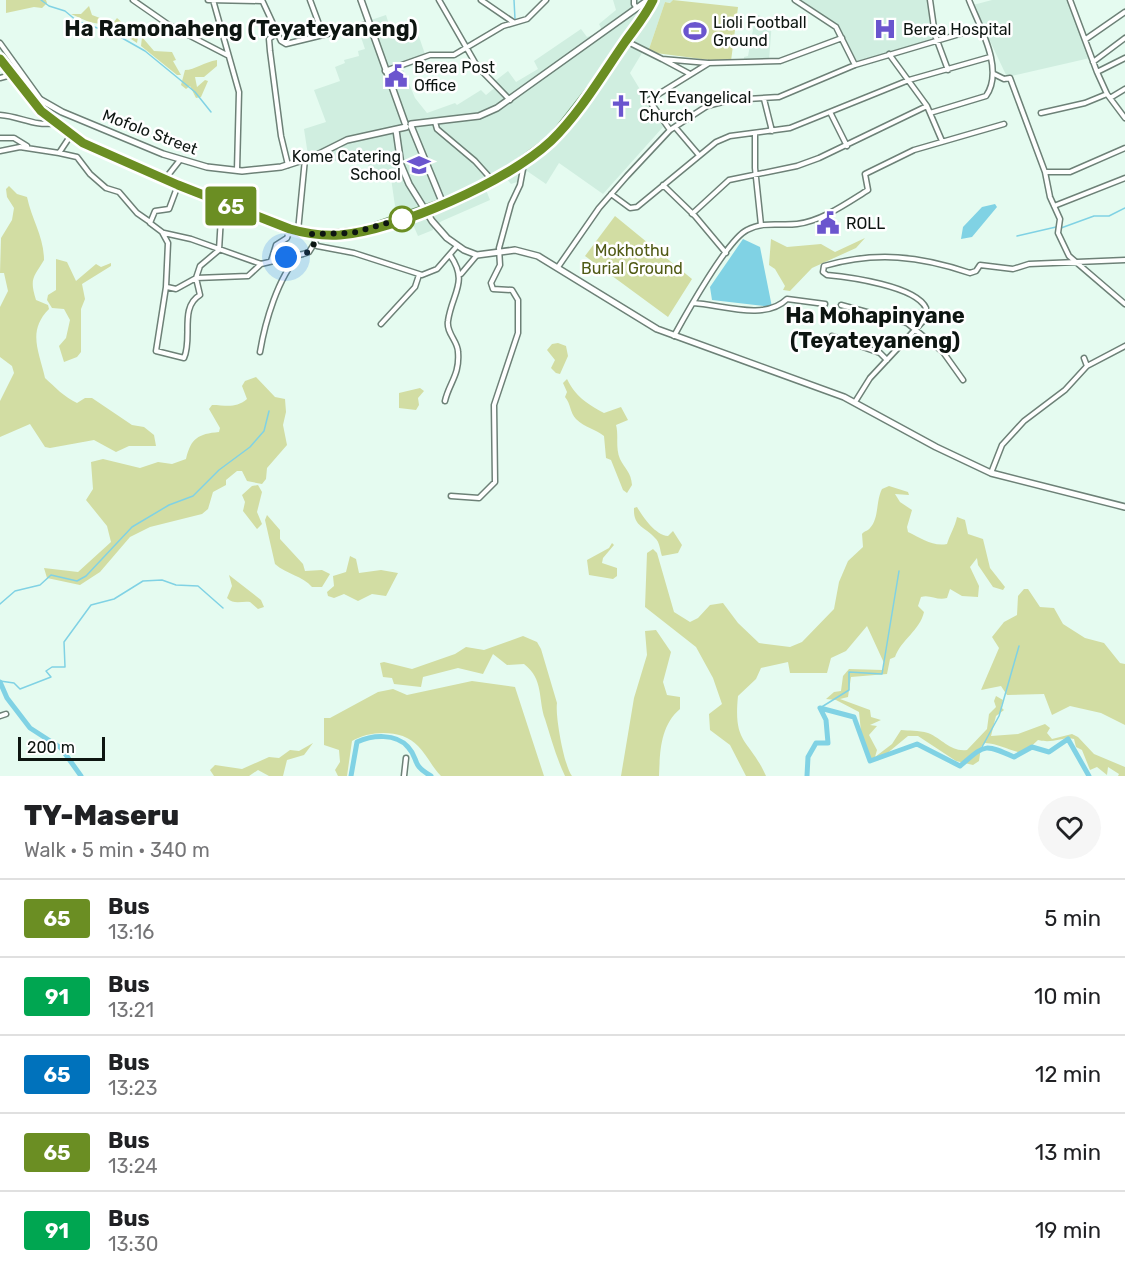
<!DOCTYPE html>
<meta charset="utf-8">
<style>
body{margin:0;font-family:Rubik,sans-serif;background:#f6f6f6;color:#202124;height:100vh;display:flex;flex-direction:column;font-size:22px;white-space:nowrap}
*{box-sizing:border-box;margin:0}
p{font-size:20px;color:#757577}
.icon{flex:none;width:33px;height:33px;fill:none;stroke:currentColor;stroke-width:2;stroke-linecap:round;stroke-linejoin:round}
.map{position:relative;height:776px;overflow:hidden}
.panel{display:flex;flex-direction:column;background:#fff;flex:1}
.panel>*{flex:none}
.badge{padding:0 12px;border-radius:4px;font-size:21px;line-height:39px}
.scale{position:absolute;left:18px;bottom:15px;width:87px;box-sizing:border-box;padding-left:6px;border:3px solid #0d1511;border-top:0;font-size:16px;line-height:21px;white-space:nowrap;color:#0d1511;-webkit-text-stroke:4px #fff;paint-order:stroke}
.you{position:absolute;width:30px;height:30px;margin:-15px;border:4px solid #fff;border-radius:50%;background:#1a73e8;box-shadow:0 0 0 9px #1a73e833}
.map>.badge{position:absolute;translate:-50% -50%;box-shadow:0 0 0 3px #fff}
.round{display:grid;place-items:center;flex:none;width:63px;height:63px;border-radius:32px;background:#f6f6f6}
.headline{display:flex;align-items:center;justify-content:space-between;height:102px;padding:0 24px}
h1{font-size:28px;font-weight:800;line-height:45px}
ul{padding:0;list-style:none}
li{display:flex;align-items:center;gap:18px;height:78px;padding:0 24px;border-top:2px solid #e0e0e0}
li div{flex:1}
li b{display:block;font-size:22px}
li em{font-style:normal}
li .badge{min-width:66px;font-weight:700;text-align:center}
.map>svg:first-child{display:block}
.built{fill:#d0eee0}
.green{fill:#d2dda3}
.water{fill:#80d2e4}
.lines{fill:none;stroke-linecap:round;stroke-linejoin:round}
.stream{stroke:#80d2e4;stroke-width:1.5}
.river{stroke:#80d2e4;stroke-width:5}
.street-casing{stroke:#6d8177;stroke-width:7}
.secondary-casing{stroke:#6d8177;stroke-width:8}
.primary-casing{stroke:#659060;stroke-width:10}
.street{stroke:#fff;stroke-width:4}
.secondary{stroke:#fff;stroke-width:5}
.primary{stroke:#bfe4b9;stroke-width:7}
.line-casing{stroke:#fff;stroke-width:14}
.line{stroke:#6b8e23;stroke-width:9}
.walk{stroke:#0d1511;stroke-width:6;stroke-dasharray:0 10.8}
.stop-dot{fill:#fff;stroke:#6b8e23;stroke-width:3}
.labels{text-anchor:middle;dominant-baseline:central;stroke-width:5;stroke-linejoin:round;paint-order:stroke}
.poi-label{font-size:16px;fill:#0d1511;stroke:#fff;text-anchor:start}
.street-label{font-size:16px;fill:#0d1511;stroke:#fff}
.park-label{font-size:16px;fill:#515a15;stroke:#fff}
.district-label{font-size:22px;font-weight:bold;fill:#0d1511;stroke:#fff}
</style>
<div class="map">
<svg width="1125" height="776" viewBox="0 0 1125 776">
<rect width="100%" height="100%" fill="#e5fbf0"/>
<path class="built" d="M358 0H365L371 20 386 15 392 34 415 25 427 60 403 69 415 98 427 113 455 103 457 105 481 90 486 95 498 85 495 81 508 71 516 82 538 69 534 61 581 29 587 37 598 33 602 30 599 24 616 10 613 0H673L671 3 665 2 648 52 646 55 642 53 630 73 663 127 603 194 559 163 546 184 527 171 523 180 511 184 506 178 486 190 490 200 442 221 433 227V230L418 236 411 220 394 226 391 218 395 206 391 178 369 177 368 158 341 164 340 161H332L330 151 309 162 304 129 326 122 314 90 340 81 335 67 345 63 344 60 359 56 358 51 365 49 359 31 366 28Z
M795 0H927L932 40 857 61 836 22 831 26 827 24Z
M992 0H1068L1090 58 1007 77 973 5Z
M756 14 772 21 769 61H744V57L748 56Z"/>
<path class="green" d="M6 0H46L47 3 42 8 34 7 6 13Z
M673 0 738 7 731 61H717L648 52 665 2 670 3Z
M89 6 92 15 113 23 117 18 138 37 137 43 128 37 105 33 100 24 89 22 71 14H81Z
M142 37 154 51 172 52 176 60 173 61 181 75H177C165 65 153 56 141 46Z
M217 60V66L204 77H195L197 87 205 80 208 81 201 97 196 98 190 86 186 89 181 85 185 70C195 70 204 62 217 60Z
M9 186 17 194 27 197C32 220 44 237 44 260 34 277 29 278 36 300L48 305 49 309C27 331 39 351 45 378 55 387 64 397 77 403L85 398H92L132 425 144 427 154 435 156 446H129L116 452 94 440 50 448 45 447 30 424 0 437V401L14 373 12 366 0 357V307L8 291 4 273H0L1 238 12 220 14 208 7 197 6 189Z
M615 216 692 279 668 317 585 256Z
M865 238 856 248 812 268 790 291 783 290 785 286 775 269 769 265 771 239 787 247 821 244 835 252Z
M56 259 67 262 76 281 96 264 101 267 111 263V266L82 284 85 299 81 309V352L77 357 64 362 59 346 66 338 70 320 64 309 52 308 47 300 48 295 56 290Z
M558 343 566 346 568 356 560 374 556 373 551 368 555 360 547 350 552 344Z
M256 377 275 397 285 399 286 412 283 425 287 445 267 468 266 479 262 484 247 481 242 471H237L226 480V485L213 492 208 509 202 514 150 527 130 537 100 572 80 585 47 578 44 568 78 572 111 542 107 526 86 500 93 489 91 462 103 459 140 468 158 462 172 464 186 459C191 438 198 434 219 432L220 428 209 409 212 405C226 405 235 409 247 399L242 386 245 381Z
M567 379C576 397 586 403 604 413L621 407 628 420 616 425C619 436 615 447 620 459 625 469 631 472 632 485L627 493 623 490 611 460 606 458 604 436C596 429 585 428 576 419 570 413 571 404 565 397L567 392 563 383Z
M420 388 424 391 418 398 419 405 416 410 399 408V393Z
M258 485 262 492 257 512 262 524 257 529 243 511 245 502 242 495 252 486Z
M889 486 908 492 909 495 895 494 900 502 912 510 907 527 908 532C921 538 933 547 947 544 950 534 955 527 957 517L965 520 968 534 983 539 990 568 1005 587 1003 590 993 587 978 565 977 558 970 567 979 586 978 597 962 596 950 589 947 598C937 601 930 594 921 597L918 606 924 612C920 630 901 640 895 657L890 659 887 674 851 677 848 697 840 699 870 710 871 717 881 720 870 725 877 726 869 735 877 750 875 757 892 744 901 730C909 731 918 730 928 733 943 739 950 752 967 750L987 729 989 714 996 707 994 701 996 696 1003 700 1001 707 1004 710 996 716 991 736 1018 734 1045 724 1050 728 1047 733 1052 739 1072 734 1078 737 1094 754 1125 767V776H1118L1119 774 1108 767 1107 775 1097 767 1090 770 1082 750 1076 747 1074 739C1063 736 1054 744 1038 740L1024 753C1009 751 1000 744 985 743L981 747 979 761 973 765 956 761 918 736H908L879 760 869 762 862 742 859 712 836 700 826 699 834 692 841 691 843 676 849 669 883 670 884 663 867 626 846 651 831 658 827 673H790L788 662 761 668 756 679 738 696C733 745 749 738 766 776H746L730 745 710 730 709 714 722 704 713 678 696 647 645 607 647 553 653 549 657 553 674 612 690 622 698 618 710 605 723 603 738 623 759 643 790 647 802 642 834 609 839 582 848 561 863 547 862 534C864 531 868 531 870 528 879 519 876 500 882 489Z
M637 507C643 517 655 535 668 536L673 531 682 545 678 553 662 556C660 551 660 542 655 538 645 526 633 527 634 508Z
M267 515 280 530V539L303 564 305 571 322 570 330 574 322 587H312C303 576 286 574 275 564L265 520Z
M612 543 614 545 603 558 602 563 617 568V576L613 579 589 575 587 560 609 548Z
M350 556 356 559 359 573 381 570 398 573 386 596 372 594 358 601 344 594 334 598 328 596 327 592 334 586 333 576 346 572Z
M229 575 261 600 264 607 258 609 250 602C241 601 234 605 227 598L232 586Z
M1024 589H1028L1040 607 1054 608 1063 624 1085 638 1104 643 1120 663 1125 664V725L1101 713 1070 706 1052 715 1044 694 1007 695 1001 686 981 690 999 648 992 637 1004 622 1017 615 1018 596Z
M656 630 671 652 663 682 667 695 680 697V709C660 726 660 752 659 776H621L634 698 647 655 645 631Z
M523 636 537 642 541 649 557 703C555 715 564 766 572 776H565C556 757 551 738 545 719 538 700 544 679 524 664L507 665 493 654 483 674 458 668 423 677 421 687 394 684 392 678 383 677 380 663 384 662 412 669 455 654 466 647 484 650Z
M472 681 515 687 544 776H441C432 767 427 755 418 746 403 729 370 730 352 741L347 776H338L335 770 340 762 339 750 324 745V718H330L378 692 393 689 407 695Z
M313 743 304 755 287 760 283 776H269L258 770 249 776H214L210 770 215 765 242 769 269 757 279 758 290 750 299 751Z"/>
<path class="water" d="M995 204 997 207 972 237 961 239 963 227 982 207Z
M743 239 760 247 772 307 712 300 710 287Z"/>
<g class="lines">
<path class="stream" d="M41 0 49 6 65 11 77 21 115 34 145 51 195 92 211 112
M514 0 515 19
M1061 228 1094 216H1109L1125 208
M1017 236 1056 227
M0 604 15 591 40 585 51 575 77 581 86 576 132 527 169 505 193 496 219 470 250 447 264 431 269 411
M0 681 14 683 20 689 51 677 46 671 52 667H65L64 642 91 605 114 599 143 581 162 580 176 585 198 586 223 608
M820 708 849 690V672L882 674 899 571
M982 747 999 716 1019 646"/>
<path class="river" d="M0 682 7 698 30 728 61 748 81 776
M351 776 357 742C372 735 396 733 408 747 420 760 410 764 431 776
M807 776 808 757 816 743H828L826 720 820 708 854 717 870 761 917 744 960 766C985 745 983 743 1014 757L1032 747 1049 752 1068 739 1089 776"/>
<g class="street-casing">
<path id="street" d="M133 0 169 25 227 55
M208 0 262 1
M213 0 239 92 237 170
M262 0 281 41 286 44 368 24
M310 0 323 35
M439 0 477 66 510 100
M481 0 513 22
M634 0V4L636 7
M795 0 836 27 855 65
M930 0 935 35 948 70
M1070 0 1097 72 1107 94 1125 118
M277 33 269 39 270 51 281 136 288 165
M1086 39 1125 12
M626 41 662 59 708 63
M0 43 41 100
M889 54 927 106 942 141
M662 59 690 74
M1093 62 1125 38
M385 71 430 55H454L503 26 527 19 546 0
M1097 72 1125 58
M994 74 1004 79 1010 78 1045 172H1070L1125 148
M0 78 11 75
M1110 98 1125 89
M764 99 772 131
M930 113 986 96C1005 69 979 26 969 0
M1041 113 1085 103 1107 94
M831 114 847 146
M0 115C19 116 36 127 54 123
M435 122 437 129 475 161 493 181
M675 127 698 154
M670 130 649 100 709 63 780 61 842 38
M755 134V168L761 225
M0 138H14L27 146
M0 151 20 147 59 153 71 135
M59 153 77 157 90 174 106 188 119 192 137 213 150 222
M1045 172 1050 197 1060 219 1058 233 1069 256 1125 304
M165 179 180 160
M178 185 169 209 155 211 150 223 162 232 168 243 166 287 156 351 184 358C193 339 179 307 200 295L196 278 248 276 261 264
M663 185 695 216 726 253
M611 194 630 208 637 207 716 142 730 136 790 128 909 80 990 57
M1054 206 1125 178
M692 214 729 180 797 166 819 158 927 106
M298 231 305 159
M164 233 191 239 261 264 303 254 309 252 314 244
M312 234 317 246 354 253 422 275 437 269 457 246
M271 261 276 245 287 238 290 229
M558 267 599 208 627 176 670 130 707 106 730 100 779 97 855 65 980 28
M461 274 477 255
M167 287 176 289 196 278 200 266 219 250 221 217 226 204
M694 303C722 305 765 321 787 299L825 304
M841 305 907 323 943 352 963 380
M381 324 415 287 419 275
M674 336C686 314 728 239 747 230 763 221 780 226 797 224 822 221 847 203 868 190L865 174 914 150 1004 124
M832 336 880 353 887 360
M260 352C265 322 278 277 299 255
M1084 358 1087 366
M445 401C449 383 460 375 458 352 458 341 446 333 448 321 452 293 469 282 450 255
M855 402 870 378 926 318V308C916 286 849 277 827 275L823 272 824 266C876 251 920 256 970 273L976 271 980 265 1013 269 1029 264 1125 260
M991 473 1002 445 1024 421 1065 390 1087 366 1125 346
M451 496 479 498 495 482 494 405 518 333V300L512 290 493 289 491 283 500 265 499 248 511 204 520 185 523 169 521 164
M0 716 6 714
M404 776 406 758"/>
</g>
<g class="secondary-casing">
<path id="secondary" d="M361 0 405 123
M34 103 41 100 62 112 163 154 207 167 242 171 281 167 315 156 347 140 406 127
M411 124 479 116 497 108 648 0
M411 126 443 204
M396 130 401 165 409 184 432 221 447 238 464 250 477 255 515 250 538 256 657 329 844 397 936 447 991 473 1125 507"/>
</g>
<g class="primary-casing">
<path id="primary" d="M0 59 41 111 71 135 101 152 178 185 290 229 325 235 363 231 466 195 500 177 552 139 613 61 653 0"/>
</g>
<use href="#street" class="street"/>
<use href="#secondary" class="secondary"/>
<use href="#primary" class="primary"/>
</g>
<g class="lines">
<g class="line-casing">
<path id="line" d="M0 59 41 111 83 143 178 185 290 229C307 234 322 236 340 235 398 230 508 181 551 141 580 113 602 75 625 42 635 28 646 15 653 0"/>
</g>
<use href="#line" class="line"/>
<path class="walk" d="M286 257 309 252 314 244 312 234 353 233 407 217 402 219"/>
</g>
<defs>
<g id="hospital-bare" transform="scale(1.8)"><path d="M-5-5h3v3.5h4V-5h3V5h-3V1.5h-4V5h-3Z" fill="#6b55ce" stroke="#fff" stroke-width="2.5" paint-order="stroke"/></g>
<g id="stadium-bare" transform="scale(1.8)"><path d="M0-5a6.5 5 0 1 0 0 10a6.5 5 0 1 0 0-10ZM-3.5-1.8h7v3.6h-7Z" fill="#6b55ce" stroke="#fff" stroke-width="2.5" paint-order="stroke"/></g>
<g id="civic-bare" transform="scale(1.8)"><path d="M-.6-6.5H3V-4.5H.6V-3L4-1V1h2V6H-6V1h2V-1L-.6-3ZM-1.2 2.5V6h2.4V2.5Z" fill="#6b55ce" stroke="#fff" stroke-width="2.5" paint-order="stroke"/></g>
<g id="church-bare" transform="scale(1.8)"><path d="M-1.2-6h2.4v3.5h3.3v2.4h-3.3V6h-2.4V-.1h-3.3v-2.4h3.3Z" fill="#6b55ce" stroke="#fff" stroke-width="2.5" paint-order="stroke"/></g>
<g id="university-bare" transform="scale(1.8)"><path d="M0-5L7-2L0 1L-7-2ZM-4 1L0 2.5L4 1V4Q0 6-4 4Z" fill="#6b55ce" stroke="#fff" stroke-width="2.5" paint-order="stroke"/></g>
</defs>
<g fill-rule="evenodd">
<use href="#hospital-bare" x="885" y="29"/>
<use href="#stadium-bare" x="695" y="31"/>
<use href="#civic-bare" x="396" y="76"/>
<use href="#church-bare" x="621" y="106"/>
<use href="#university-bare" x="419" y="165"/>
<use href="#civic-bare" x="828" y="223"/>
</g>
<circle class="stop-dot" cx="402" cy="219" r="12"/>
<g class="labels">
<g class="poi-label">
<text x="713" y="22">Lioli Football<tspan x="713" dy="18">Ground</tspan></text>
<text x="903" y="29">Berea Hospital</text>
<text x="414" y="67">Berea Post<tspan x="414" dy="18">Office</tspan></text>
<text x="639" y="97">T.Y. Evangelical<tspan x="639" dy="18">Church</tspan></text>
<text x="401" y="156" text-anchor="end">Kome Catering<tspan x="401" dy="18">School</tspan></text>
<text x="846" y="223">ROLL</text>
</g>
<g class="street-label">
<text transform="translate(150 132) rotate(21)">Mofolo Street</text>
</g>
<g class="park-label">
<text x="632" y="250">Mokhothu<tspan x="632" dy="18">Burial Ground</tspan></text>
</g>
<g class="district-label">
<text x="241" y="28">Ha Ramonaheng (Teyateyaneng)</text>
<text x="875" y="315">Ha Mohapinyane<tspan x="875" dy="25">(Teyateyaneng)</tspan></text>
</g>
</g>
</svg>
<div class="scale">200 m</div>
<div class="you" style="left:286px;top:257px"></div>
<b class="badge" style="left:231px;top:206px;background:#6b8e23;color:#fff">65</b>
</div>
<section class="panel">
<div class="headline"><div><h1>TY-Maseru</h1><p>Walk · 5 min · 340 m</p></div><a class="round"><svg class="icon" aria-label="heart" viewBox="0 0 24 24"><path d="M12 20l-8-8c-3-5 5-10 8-4 3-6 11-1 8 4z"/></svg></a></div>
<ul>
<li><span class="badge" style="background:#6b8e23;color:#fff">65</span><div><b>Bus</b><p>13:16</p></div><em>5 min</em></li>
<li><span class="badge" style="background:#00a651;color:#fff">91</span><div><b>Bus</b><p>13:21</p></div><em>10 min</em></li>
<li><span class="badge" style="background:#0072bc;color:#fff">65</span><div><b>Bus</b><p>13:23</p></div><em>12 min</em></li>
<li><span class="badge" style="background:#6b8e23;color:#fff">65</span><div><b>Bus</b><p>13:24</p></div><em>13 min</em></li>
<li><span class="badge" style="background:#00a651;color:#fff">91</span><div><b>Bus</b><p>13:30</p></div><em>19 min</em></li>
</ul>
</section>
